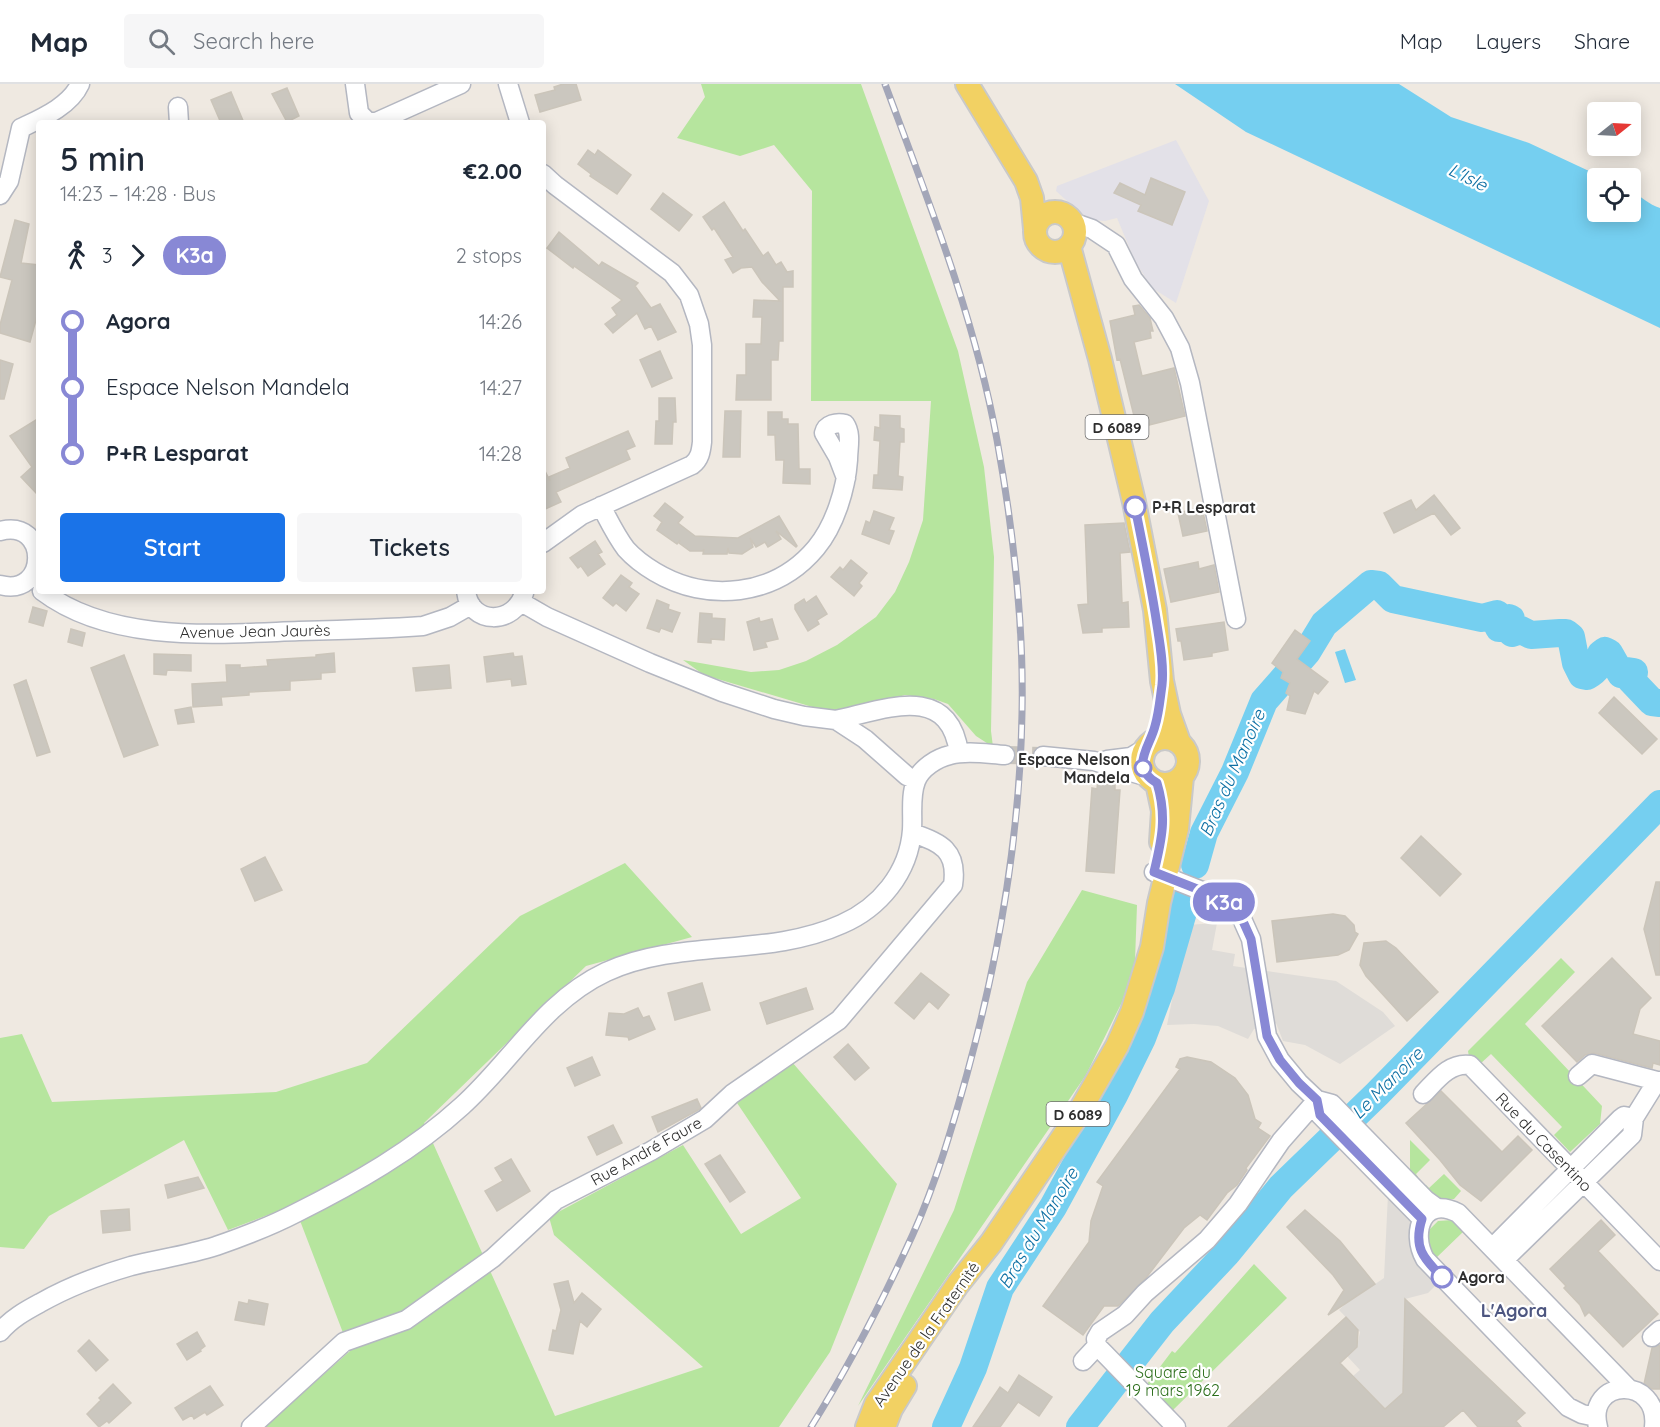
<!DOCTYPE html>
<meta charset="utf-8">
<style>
body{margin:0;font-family:Quicksand,sans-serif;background:#f6f6f7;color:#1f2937;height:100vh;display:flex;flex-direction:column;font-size:22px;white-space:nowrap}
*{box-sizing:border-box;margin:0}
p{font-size:20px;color:#747a83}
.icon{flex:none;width:33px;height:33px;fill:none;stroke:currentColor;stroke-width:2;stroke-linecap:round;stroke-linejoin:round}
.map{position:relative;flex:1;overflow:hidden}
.details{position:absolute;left:36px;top:36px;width:510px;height:474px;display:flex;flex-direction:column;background:#fff;border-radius:6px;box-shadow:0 3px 15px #0003}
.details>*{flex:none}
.badge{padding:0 12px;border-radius:20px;font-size:21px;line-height:39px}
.needle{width:39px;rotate:72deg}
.tools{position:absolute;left:1587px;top:18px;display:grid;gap:12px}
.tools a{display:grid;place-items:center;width:54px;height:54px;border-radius:6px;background:#fff;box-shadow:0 3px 15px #0003;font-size:30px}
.map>.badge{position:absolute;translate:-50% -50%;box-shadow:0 0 0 3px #fff}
.legs{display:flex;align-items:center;gap:9px;height:66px;padding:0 24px;font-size:20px}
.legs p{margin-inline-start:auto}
.overview{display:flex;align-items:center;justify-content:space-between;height:102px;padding:0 24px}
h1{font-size:33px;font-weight:600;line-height:45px}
.primary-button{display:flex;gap:12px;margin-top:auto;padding:12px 24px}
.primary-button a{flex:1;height:69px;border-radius:6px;background:#1a73e8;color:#fff;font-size:24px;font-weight:600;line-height:69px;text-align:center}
.primary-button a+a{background:#f6f6f7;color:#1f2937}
ul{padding:0 24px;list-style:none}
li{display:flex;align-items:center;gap:21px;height:66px;font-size:22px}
li i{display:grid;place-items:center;width:9px;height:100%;margin:0 8px;background:currentColor}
li i::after{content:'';width:15px;height:15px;margin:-8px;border:4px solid;border-radius:50%;background:#fff}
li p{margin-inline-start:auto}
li:first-child i{background:linear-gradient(#0000 50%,currentColor 0)}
li:last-child i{background:linear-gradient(currentColor 50%,#0000 0)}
header{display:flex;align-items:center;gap:36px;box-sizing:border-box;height:84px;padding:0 30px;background:#fff;border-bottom:2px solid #e0e1e3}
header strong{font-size:28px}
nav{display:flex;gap:33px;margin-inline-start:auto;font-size:21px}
.search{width:420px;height:54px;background:#f6f6f7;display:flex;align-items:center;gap:15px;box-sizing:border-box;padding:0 21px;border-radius:6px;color:#747a83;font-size:22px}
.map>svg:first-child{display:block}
.industrial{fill:#e3e1e8}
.green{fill:#b6e59e}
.plaza{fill:#dfdcd8}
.water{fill:#75cff0}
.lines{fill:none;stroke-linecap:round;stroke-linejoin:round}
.river{stroke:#75cff0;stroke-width:28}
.building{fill:#cbc7bf;stroke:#cbc5ba;stroke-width:1.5}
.minor-tunnel{stroke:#c8c4bd;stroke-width:18;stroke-dasharray:18 9;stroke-linecap:butt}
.minor-casing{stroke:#b4b7c1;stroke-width:21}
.major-casing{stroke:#c9c9c9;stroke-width:26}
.minor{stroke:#fff;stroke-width:18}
.major{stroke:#f2d163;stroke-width:22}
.rail-casing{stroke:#a3a6b8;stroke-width:7}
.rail{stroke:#fff;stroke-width:4.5;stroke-dasharray:14;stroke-linecap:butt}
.line-1-casing{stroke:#fff;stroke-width:14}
.line-1{stroke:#8888d5;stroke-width:9}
.stop-1-dot{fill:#fff;stroke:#8888d5;stroke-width:3}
.labels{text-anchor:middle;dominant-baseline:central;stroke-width:4.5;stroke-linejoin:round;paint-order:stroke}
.shield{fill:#fff;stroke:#6d6d6d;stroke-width:1.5}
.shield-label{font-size:15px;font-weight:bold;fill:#2e2e2e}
.stop-label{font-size:16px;font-weight:bold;fill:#2e2e2e;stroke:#fff;text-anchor:start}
.street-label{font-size:16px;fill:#2e2e2e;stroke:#fff}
.park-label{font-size:16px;fill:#2c6e1b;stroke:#fff}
.water-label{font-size:18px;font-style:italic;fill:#0d6fa3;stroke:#fff}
.neighbourhood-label{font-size:18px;font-weight:bold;fill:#4d5680;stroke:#fff}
</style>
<header>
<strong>Map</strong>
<div class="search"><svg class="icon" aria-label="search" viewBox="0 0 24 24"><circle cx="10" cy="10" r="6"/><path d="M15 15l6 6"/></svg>Search here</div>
<nav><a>Map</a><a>Layers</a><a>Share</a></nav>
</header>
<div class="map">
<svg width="1660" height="1343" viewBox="0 0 1660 1343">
<rect width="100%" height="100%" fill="#efe9e1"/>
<path class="industrial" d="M1176 56 1209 117 1176 219 1152 204 1135 177 1117 134 1105 137 1092 136 1083 131 1056 107 1057 102Z"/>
<path class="green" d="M701 0H861L958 267 984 383 994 473 991 647 993 663 976 652 948 620 934 615 905 611 870 621 826 627 704 591 683 576 751 588 779 586 806 577 837 561 876 533 895 508 909 478 923 436 931 317H811L812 107 774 61 740 72 677 54 705 13Z
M625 779 692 853 586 882 424 1039 555 1332 703 1283 554 1151 549 1133 683 1061 741 1150 801 1114 735 1016 792 978 897 1100 830 1268 779 1343H264L350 1267 294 1121 228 1146 184 1056 49 1132 24 1165 0 1163V954L22 950 52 1018 276 1008 367 979 520 832Z
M1082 806 1137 821 1135 877 1122 918 1086 991 858 1322 954 1126 1027 898Z
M1561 874 1575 888 1525 940 1602 1022 1600 1040 1570 1068 1554 1051 1562 1043 1491 970 1480 980 1469 973 1468 967Z
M1410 1056 1430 1076 1416 1090 1418 1093 1415 1097 1410 1092Z
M1444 1090 1461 1107 1454 1115 1436 1116 1422 1105 1426 1101 1429 1104Z
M1453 1136 1463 1148 1435 1175 1426 1166 1425 1150 1438 1137Z
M1254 1180 1287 1214 1173 1326 1147 1300 1172 1267 1175 1269Z"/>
<path class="plaza" d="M1217 839 1212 866 1235 870 1233 882 1336 897 1383 928 1395 942 1340 980 1305 961 1283 957 1276 939 1254 945 1248 955 1218 942 1194 940 1167 941 1187 841Z
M1388 1110 1410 1132 1412 1170 1439 1198 1428 1209 1405 1215 1403 1309 1386 1325 1353 1292 1360 1286 1347 1272 1357 1263 1360 1248 1339 1226 1355 1211 1356 1213 1384 1194Z"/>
<path class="water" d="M1175 0H1399L1451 33 1529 59 1604 94H1598V128H1630L1631 107C1641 112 1649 121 1660 124V244L1246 48Z
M1345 565 1356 596 1345 599 1335 568Z"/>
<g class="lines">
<path class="river" d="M1195 781 1204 749 1235 688 1264 617 1307 568 1324 540 1371 500 1379 501 1393 515 1482 534 1497 530V540L1499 544H1502L1509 534 1511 535 1512 549 1521 546 1531 551 1560 549H1566L1571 553 1576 579 1582 591 1587 592C1597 586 1600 582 1601 570L1605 567 1609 569 1621 590 1627 587 1634 588 1633 594 1631 596 1652 618 1660 619
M946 1343 973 1284 1000 1204 1053 1123 1114 1011 1142 954 1161 904 1187 814
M1080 1343 1162 1238 1227 1169 1281 1103 1377 1010 1660 720"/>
</g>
<path class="building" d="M563 0H576L581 16 540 28 535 11 555 6 554 3Z
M287 4 299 32 287 38 272 10Z
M231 8 244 39H221L211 16Z
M588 66 595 71 598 66 631 91 617 110 590 92 591 90 578 80Z
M1151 94 1185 108 1172 141 1138 127 1141 121 1114 109 1120 99 1145 111Z
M663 109 692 131 679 147 651 125Z
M724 118 743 147 745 145 763 172 768 168 776 181 781 178 787 188 793 187V203H783V257H779L778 276H771V316H736L737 291H746V260H761L762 233H753L754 216 780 217 762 198 752 183 741 184 733 189 725 176 733 173 714 144 712 146 703 133Z
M15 136 29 140 21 179 39 181V225L30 258 0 249V241L12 196 0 193Z
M559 148 599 182 602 178 638 199 635 202 651 224 660 220 676 248 658 256 651 242 645 245 637 229 613 249 605 240 617 231 612 224 622 216 574 182 573 184 547 164Z
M1139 221 1150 234 1153 247H1150L1151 254 1134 258 1142 292 1174 284 1185 332 1137 344 1120 275 1117 276 1110 237 1135 231 1133 222Z
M660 267 672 294 652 303 640 276Z
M0 276 13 280 4 315H0Z
M659 314H675L676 338H673L672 360H655L656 337H659Z
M725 327H741L740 373H723Z
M768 328H782V335H788V340H798L799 385H810V400L783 399 784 376H776L775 351H768Z
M880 331 900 332V344L904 345V358H900L898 392 903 393 902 406 873 404 874 391H878L880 357 874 356 875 343 880 344Z
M39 334V412L21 393 32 383 10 352Z
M628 347 635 362 626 366 630 375 556 408 561 418 543 426V383L550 397 549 393 570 384 566 374Z
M1434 411 1460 444 1451 451 1434 429 1394 449 1384 429 1411 416 1416 426Z
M665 419 683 433 678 439 695 452 738 454 779 432 797 462 796 463 776 447 781 455 768 463 765 458 756 463 750 454 753 463 742 470 729 469 728 464 727 470H703L704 465 703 467H690L679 459 680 456 677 460 657 446 662 438 654 432Z
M1202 423 1207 447 1183 452 1178 429Z
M874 427 894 434 889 446 894 447 889 460 862 450 866 437 870 439Z
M1124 439 1130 468 1120 469 1122 519 1128 518 1129 543 1102 544V548L1083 549 1078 521 1088 520 1085 441Z
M595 457 602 468 598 470 605 480 588 492 581 482 578 484 570 474Z
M851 476 867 489 859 499 862 502 854 512 831 493 840 483 843 486Z
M1198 478 1199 485 1214 481 1219 508 1171 518 1164 485Z
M621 491 632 499 629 503 639 510 626 527 616 519 613 522 603 514Z
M816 512 827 530 817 536 819 540 808 547 795 525V521L804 515 806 519Z
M657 516 669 521 668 525 680 529 672 548 661 544 659 548 647 544Z
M33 523 47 527 43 542 29 538Z
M700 529 712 530V534L725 535 724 556 711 555V559L698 558Z
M759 534 760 538 772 535 778 555 765 558 767 563 754 566 747 538Z
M1224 538 1228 566 1212 569V572L1184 576 1181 557H1178L1176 545Z
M71 545 85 549 82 562 68 558Z
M1295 546 1310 557 1297 575 1328 598 1318 610 1314 607 1305 630 1287 626 1290 612 1286 609 1290 599 1281 594 1283 588 1272 579Z
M334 569 335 588 321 589V595L290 597V606L249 608V611L221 613 222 621 193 623 192 600 227 598 226 581H240V584L268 582 267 576 316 573V571Z
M513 569 514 573 522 572 526 600 512 602 511 595 487 598 484 573Z
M154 570 191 571V587L167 586 166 591 154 590Z
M124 571 158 661 124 673 91 584Z
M449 581 451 604 416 607 413 584Z
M26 596 50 668 37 672 14 601Z
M1614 613 1657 655 1642 670 1599 629Z
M191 623 194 638 178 640 175 626Z
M1098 694 1115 695V706H1120L1114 789 1086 787 1092 704 1097 705Z
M1421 752 1461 790 1440 812 1401 774Z
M265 773 282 806 255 817 241 785Z
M1656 798H1660V891H1656L1644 845Z
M1333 830 1345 832 1354 841 1355 848 1358 850 1349 866 1338 871 1277 878 1272 837Z
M1386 857 1396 864 1438 908 1407 937 1366 892 1360 881 1364 859Z
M1612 874 1651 914 1640 925 1633 950 1660 957V981L1653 979 1652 984 1594 969 1585 971 1577 978 1542 942Z
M921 889 949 911 938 925 929 917 914 935 895 919Z
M702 899 710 926 675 936 668 909Z
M806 904 813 925 767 940 760 919Z
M638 924 643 934 649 932 655 945 629 956 628 953 606 951 609 929 624 930Z
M848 960 869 984 855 996 834 973Z
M592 973 600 991 575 1002 567 984Z
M1187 973 1211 978 1235 994 1248 1011 1255 1035 1261 1039 1258 1044 1270 1052 1246 1084 1247 1086 1237 1101 1227 1109 1207 1136 1200 1131 1184 1144 1146 1194 1118 1222H1104L1083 1251 1043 1222 1089 1158 1091 1137 1103 1102 1097 1098 1180 985 1176 983 1180 975Z
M1441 1007 1502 1068 1518 1052 1532 1066 1481 1117 1460 1101 1440 1076 1406 1039Z
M697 1015 701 1024 698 1026 658 1048 652 1033Z
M613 1041 622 1059 597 1071 588 1053Z
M720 1071 745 1108 730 1118 705 1080Z
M511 1075 530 1107 497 1127 485 1107 503 1097 495 1084Z
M198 1093 204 1104 168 1114 165 1101Z
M129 1125 130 1146 103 1149 101 1127Z
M1305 1126 1340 1157 1375 1200 1328 1231 1344 1206 1333 1191 1287 1143Z
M1601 1136 1615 1151 1598 1167 1658 1230 1623 1263 1589 1228 1585 1232 1580 1221 1564 1204 1566 1202 1550 1185Z
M568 1197 574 1219 582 1209 601 1225 587 1243 580 1237 573 1270 549 1266 553 1246 556 1247 561 1226 554 1200Z
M1405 1215 1525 1329 1516 1337 1521 1343H1478L1463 1326 1443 1343H1228L1346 1233 1358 1246 1357 1263 1340 1279 1385 1325 1403 1309Z
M249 1216 268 1220 264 1241 235 1236 239 1218 248 1220Z
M197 1248 205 1262 200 1266 201 1267 187 1276 177 1260Z
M89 1256 108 1276 96 1287 78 1267Z
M1660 1261V1305H1652L1644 1300 1652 1264Z
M1019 1291 1052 1313 1039 1332 1018 1318 1000 1343H973L1000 1303 1008 1309Z
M113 1300 131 1319 109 1339 107 1337 99 1343 87 1330 101 1316 99 1314Z
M210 1302 223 1321 207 1331 205 1328 194 1335 192 1331 183 1336 175 1324Z"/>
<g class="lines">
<path class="minor-tunnel" d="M1005 671 1043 672"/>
<g class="minor-casing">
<path id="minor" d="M355 0 359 29 368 38H376
M508 0 520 39
M178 23 179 39
M374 39 461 0
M543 90 555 101 672 189 689 211 699 240 702 261V358C701 367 700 375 692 381L582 431 543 459
M0 111 9 97 21 44C42 34 70 22 80 0
M1072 138 1092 145 1116 161 1133 195 1164 234 1180 264 1190 299 1236 535
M601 422C609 437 616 452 626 465 634 474 645 482 655 488 707 519 775 513 816 464 835 441 846 405 848 376 848 364 852 350 845 340 837 338 826 340 824 349L838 373 846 394
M0 447C50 434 49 514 0 501
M42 507C112 560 217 550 299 547 341 546 382 545 423 542L450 533 471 521
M466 507C470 542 515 541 524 509
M521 518 547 533 650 579 722 608 774 625 804 632 836 636 865 655 907 692 916 696
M836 636C883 626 949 597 959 669
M1043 672 1094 677 1148 693
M1107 676 1131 673 1146 664
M1154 788 1220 814 1242 835 1251 855 1267 952 1280 976 1299 999 1317 1016 1320 1031 1422 1135
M1578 992 1592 980 1657 997
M1423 1010C1436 997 1449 978 1470 981L1660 1177
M1317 1016 1332 1020 1426 1116 1437 1124
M1634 1034 1657 997H1660
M1493 1163 1620 1035 1624 1032 1634 1034 1632 1051 1504 1176
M0 1248C11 1235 25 1227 40 1219 68 1203 100 1191 131 1182 159 1175 188 1171 216 1162 242 1153 271 1142 296 1129 354 1100 414 1066 462 1022 511 978 544 917 606 888 680 854 767 874 842 840 879 824 909 789 912 746 913 730 910 712 916 697 921 684 937 674 950 671 966 666 988 670 1005 671
M1652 1253 1660 1246
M1083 1277 1097 1262
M1596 1333 1582 1330 1568 1323 1425 1175C1410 1148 1423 1111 1458 1129L1629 1305
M251 1343 344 1258 406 1236 493 1174 556 1116 651 1067 705 1035 732 1010 839 936 953 801C958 767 941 758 912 749
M1176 1343 1104 1269 1097 1262 1096 1255 1100 1248 1125 1231 1145 1209 1207 1156 1238 1120 1281 1057 1317 1016
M1598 1343C1585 1294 1660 1291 1654 1343"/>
</g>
<g class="major-casing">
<path id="major" d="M967 0 1026 97 1032 114 1035 145
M1035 148a20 20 0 1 1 40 0a20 20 0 1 1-40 0Z
M1069 162 1100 275 1134 418 1155 526 1162 597 1169 630 1179 658
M1142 677a23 23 0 1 1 46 0a23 23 0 1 1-46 0Z
M1157 699 1163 727 1161 758
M867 1343 876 1320 958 1200 991 1159 1075 1035 1117 962 1132 928 1152 863 1159 819 1177 745 1182 693
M884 1343 891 1325 905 1302"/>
</g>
<use href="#minor" class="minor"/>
<use href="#major" class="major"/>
<g class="rail-casing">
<path id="rail" d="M811 1343C849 1282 883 1216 913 1150 936 1099 952 1044 967 990 999 872 1020 752 1022 629 1024 538 1013 445 997 356 975 234 928 116 885 0"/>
</g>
<use href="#rail" class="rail"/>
</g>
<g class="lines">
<g class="line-1-casing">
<path id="line-1" d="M1135 423C1143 462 1151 501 1157 541 1160 560 1164 582 1162 601 1160 615 1159 629 1155 642 1150 663 1129 683 1157 699 1167 732 1162 755 1154 788L1220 814 1242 835 1251 855 1267 952 1280 976 1299 999 1317 1016 1320 1031 1422 1135C1413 1163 1423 1174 1442 1193"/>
</g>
<use href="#line-1" class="line-1"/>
</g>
<g class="stop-1-dot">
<circle cx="1135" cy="423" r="10"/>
<circle cx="1143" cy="684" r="8"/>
<circle cx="1442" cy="1193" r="10"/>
</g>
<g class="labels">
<g class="shield">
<rect x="1085.5" y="331" width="63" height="24" rx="4.5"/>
<rect x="1046.5" y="1018" width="63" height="24" rx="4.5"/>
</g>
<g class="shield-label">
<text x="1117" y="343">D 6089</text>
<text x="1078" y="1030">D 6089</text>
</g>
<g class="stop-label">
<text x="1152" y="423">P+R Lesparat</text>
<text x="1130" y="675" text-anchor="end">Espace Nelson<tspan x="1130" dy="18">Mandela</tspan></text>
<text x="1458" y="1193">Agora</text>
</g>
<g class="street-label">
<text transform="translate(255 547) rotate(-1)">Avenue Jean Jaurès</text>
<text transform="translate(1544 1058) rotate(46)">Rue du Casentino</text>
<text transform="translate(646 1067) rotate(-29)">Rue André Faure</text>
<text transform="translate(926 1250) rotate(-55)">Avenue de la Fraternité</text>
</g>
<g class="park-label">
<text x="1173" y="1288">Square du<tspan x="1173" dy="18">19 mars 1962</tspan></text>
</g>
<g class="water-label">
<text transform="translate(1468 93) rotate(26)">L'Isle</text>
<text transform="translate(1232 689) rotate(-66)">Bras du Manoire</text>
<text transform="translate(1387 999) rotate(-45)">Le Manoire</text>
<text transform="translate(1038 1144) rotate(-59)">Bras du Manoire</text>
</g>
<g class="neighbourhood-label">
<text x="1514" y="1226">L'Agora</text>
</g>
</g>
</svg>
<div class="tools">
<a><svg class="needle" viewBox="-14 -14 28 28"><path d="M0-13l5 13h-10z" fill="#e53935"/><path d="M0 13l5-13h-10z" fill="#747a83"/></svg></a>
<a><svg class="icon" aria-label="locate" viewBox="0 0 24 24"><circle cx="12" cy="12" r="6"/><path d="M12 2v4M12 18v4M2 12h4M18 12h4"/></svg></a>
</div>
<b class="badge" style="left:1224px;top:818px;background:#8888d5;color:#fff">K3a</b>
<section class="details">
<div class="overview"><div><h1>5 min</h1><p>14:23 – 14:28 · Bus</p></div><b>€2.00</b></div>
<div class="legs"><svg class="icon" aria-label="walk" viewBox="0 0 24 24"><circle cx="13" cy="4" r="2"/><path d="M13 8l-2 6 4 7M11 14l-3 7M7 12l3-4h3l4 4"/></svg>3<svg class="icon" aria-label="forward" viewBox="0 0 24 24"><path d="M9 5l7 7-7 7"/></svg><b class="badge" style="background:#8888d5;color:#fff">K3a</b><p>2 stops</p></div>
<ul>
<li><i style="color:#8888d5"></i><b>Agora</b><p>14:26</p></li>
<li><i style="color:#8888d5"></i><span>Espace Nelson Mandela</span><p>14:27</p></li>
<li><i style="color:#8888d5"></i><b>P+R Lesparat</b><p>14:28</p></li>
</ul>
<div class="primary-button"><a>Start</a><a>Tickets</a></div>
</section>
</div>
